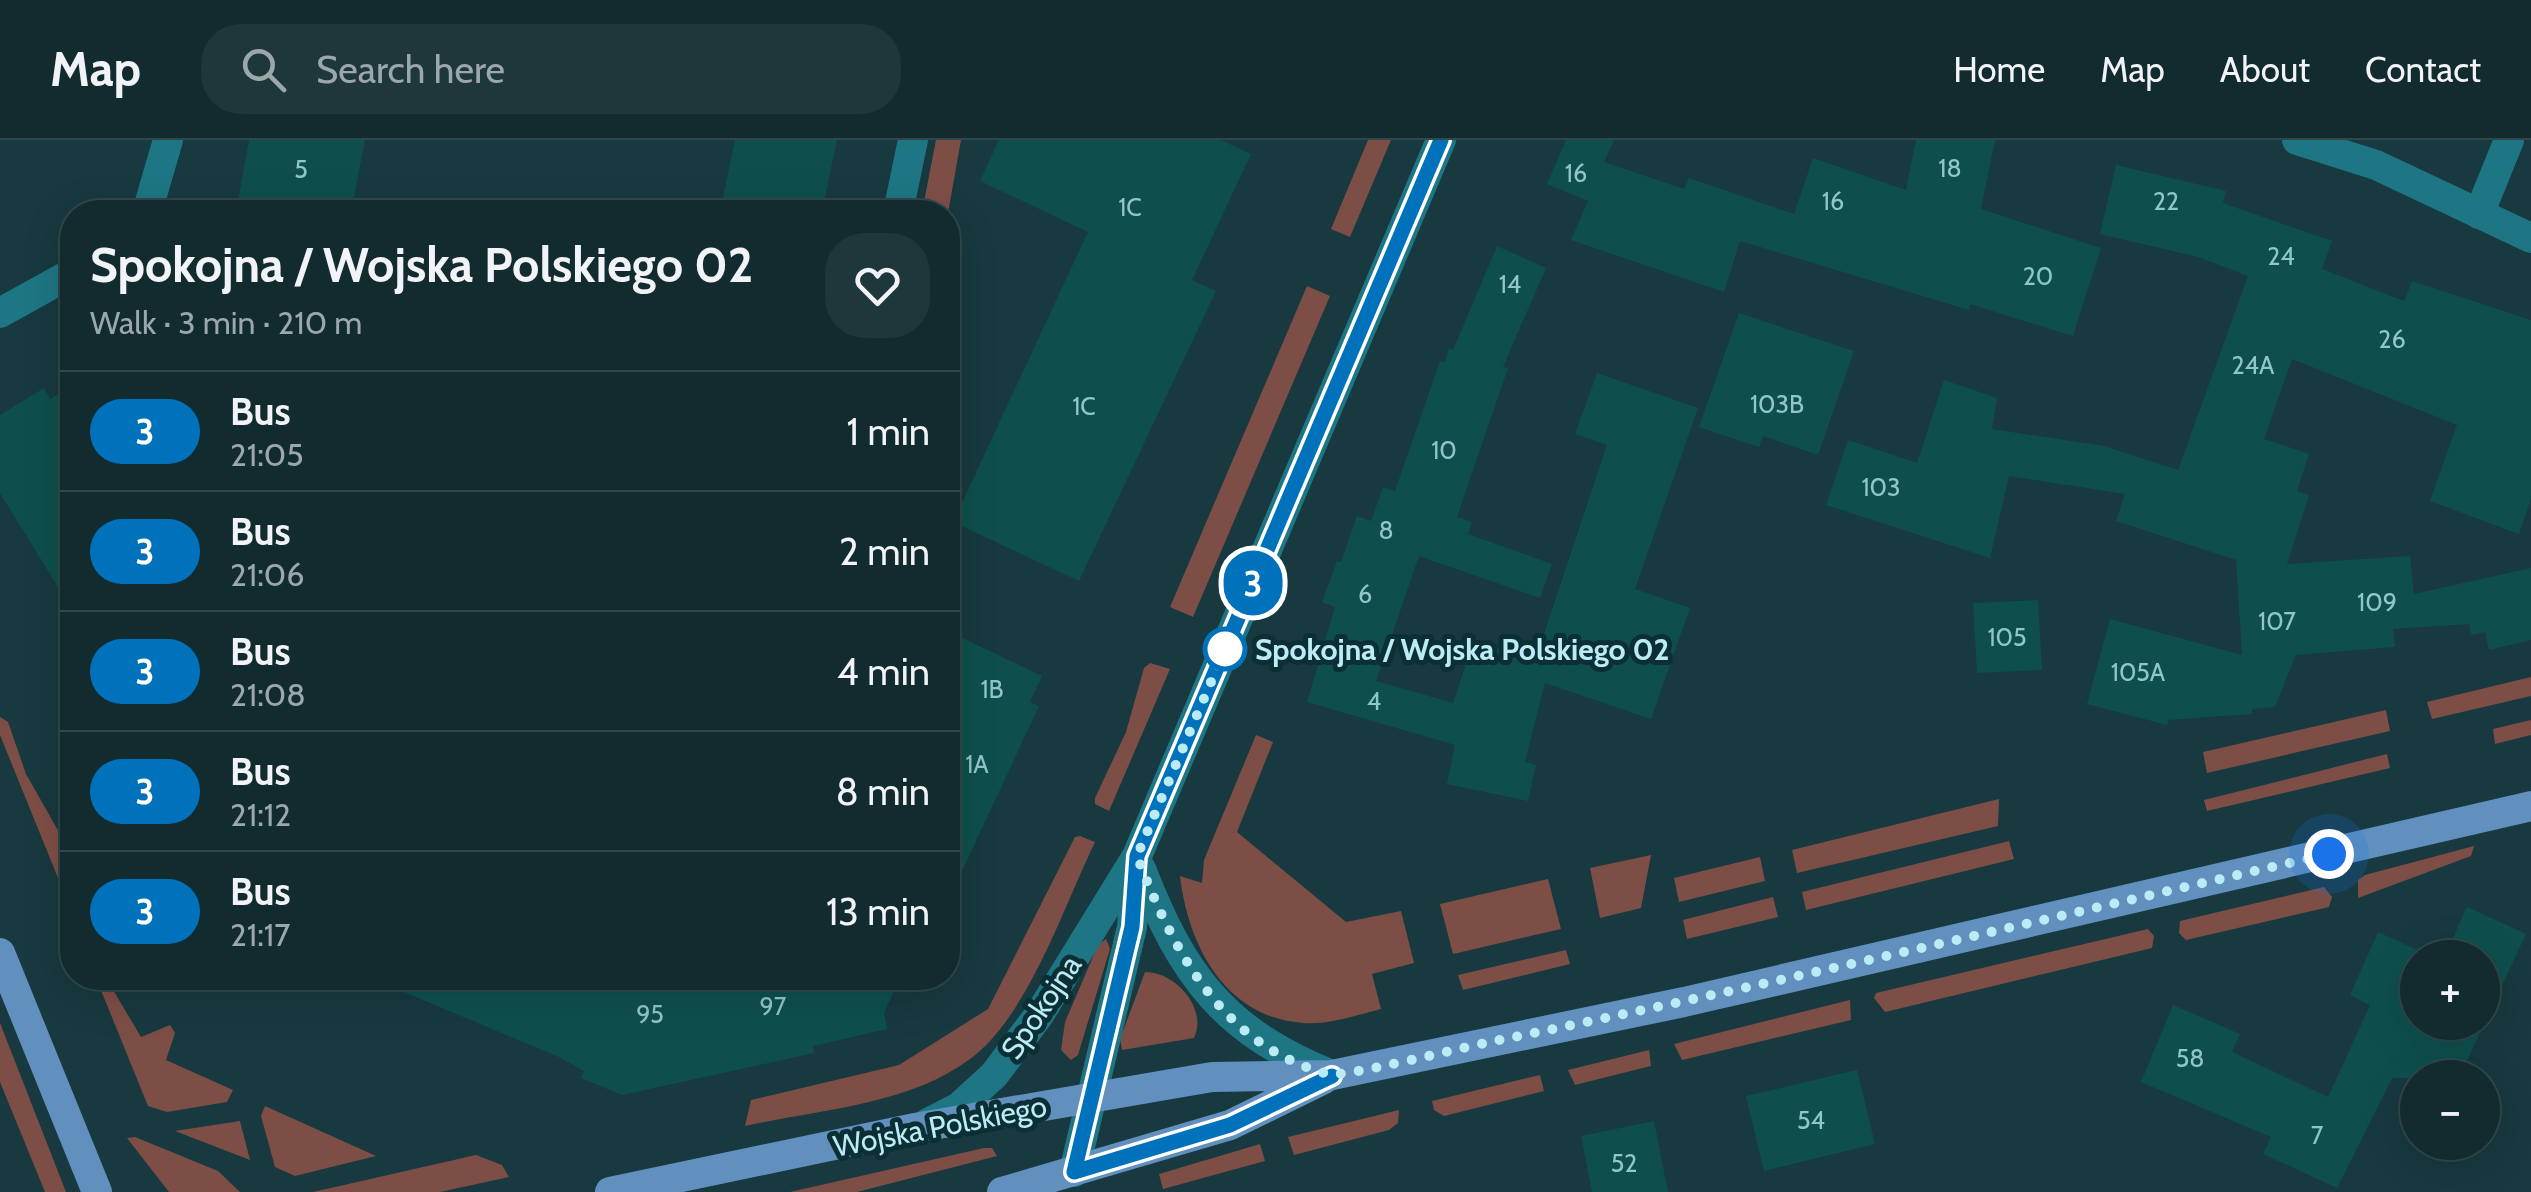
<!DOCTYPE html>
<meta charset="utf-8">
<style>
body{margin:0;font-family:Cabin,sans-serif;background:#1e373b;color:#f1f3f6;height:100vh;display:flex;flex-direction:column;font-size:38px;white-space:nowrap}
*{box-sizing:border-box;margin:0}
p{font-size:32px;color:#9ca7aa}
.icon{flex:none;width:55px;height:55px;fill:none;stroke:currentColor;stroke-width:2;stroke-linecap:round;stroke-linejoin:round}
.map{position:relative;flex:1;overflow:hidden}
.panel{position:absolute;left:60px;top:60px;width:900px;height:790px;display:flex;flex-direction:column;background:#112b2f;border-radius:40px;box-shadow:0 10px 40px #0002,0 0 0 2px #30474b}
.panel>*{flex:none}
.badge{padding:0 20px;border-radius:32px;font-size:35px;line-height:65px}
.fabs{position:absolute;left:2400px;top:800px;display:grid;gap:20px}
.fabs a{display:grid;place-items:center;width:100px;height:100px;border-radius:50%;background:#112b2f;box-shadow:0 10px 40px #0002,0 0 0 2px #30474b;font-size:50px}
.you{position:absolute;width:50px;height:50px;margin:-25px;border:8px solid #fff;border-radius:50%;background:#1a73e8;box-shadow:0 0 0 15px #1a73e833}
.map>.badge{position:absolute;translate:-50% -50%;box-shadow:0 0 0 5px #fff}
.round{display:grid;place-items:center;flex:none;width:105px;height:105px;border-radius:40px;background:#1e373b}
.head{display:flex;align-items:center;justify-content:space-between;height:170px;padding:0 30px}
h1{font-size:48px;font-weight:800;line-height:75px}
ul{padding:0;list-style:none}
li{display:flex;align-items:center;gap:30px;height:120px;padding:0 30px;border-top:2px solid #30474b}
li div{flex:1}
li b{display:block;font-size:38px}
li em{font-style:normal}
li .badge{min-width:110px;font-weight:700;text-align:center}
header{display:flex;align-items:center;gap:60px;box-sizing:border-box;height:140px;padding:0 50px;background:#112b2f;border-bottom:2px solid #30474b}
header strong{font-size:48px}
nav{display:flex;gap:55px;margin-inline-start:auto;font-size:35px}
.search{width:700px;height:90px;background:#1e373b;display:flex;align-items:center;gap:25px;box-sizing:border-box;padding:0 35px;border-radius:40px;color:#9ca7aa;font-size:38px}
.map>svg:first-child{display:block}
.green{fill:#7d4e46}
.building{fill:#0e4f4d}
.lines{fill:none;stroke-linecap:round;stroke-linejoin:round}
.minor{stroke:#1e7684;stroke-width:30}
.major{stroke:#6190be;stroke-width:30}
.line-casing{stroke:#fff;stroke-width:22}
.line{stroke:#0072bc;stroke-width:15}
.walk{stroke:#bbecf5;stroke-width:10;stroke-dasharray:0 18}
.stop-dot{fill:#fff;stroke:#0072bc;stroke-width:5}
.labels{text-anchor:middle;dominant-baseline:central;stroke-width:10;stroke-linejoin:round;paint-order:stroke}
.number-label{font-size:25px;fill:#90c5cb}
.stop-label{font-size:30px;font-weight:bold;fill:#bbecf5;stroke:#0c2f35;text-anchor:start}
.street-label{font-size:30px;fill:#bbecf5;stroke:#0c2f35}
</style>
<header>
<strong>Map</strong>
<div class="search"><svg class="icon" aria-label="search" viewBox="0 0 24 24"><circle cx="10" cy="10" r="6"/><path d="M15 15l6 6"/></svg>Search here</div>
<nav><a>Home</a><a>Map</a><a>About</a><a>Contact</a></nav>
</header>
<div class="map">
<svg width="2531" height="1052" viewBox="0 0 2531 1052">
<rect width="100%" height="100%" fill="#17393f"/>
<path class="green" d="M936 0H961L948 73 922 72Z
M1368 0H1391L1350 97 1331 89Z
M1307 146 1330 156 1193 477 1170 467Z
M1150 523 1170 529 1109 671 1095 664V658L1126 592 1144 528Z
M2531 537V556L2432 579 2427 562Z
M2386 570 2390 591 2207 633 2203 612Z
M0 577 8 582 26 634 72 715V746L58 738 0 595Z
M2531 580V595L2495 604 2493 589Z
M1256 595 1273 602 1237 692 1346 782 1401 771 1414 823 1372 834 1381 869C1357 875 1329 885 1304 883 1225 878 1188 805 1180 736L1202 743 1204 720Z
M2387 614 2390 628 2207 671 2204 660Z
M1999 659 1998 686 1797 733 1792 710Z
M1080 696 1095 702C1064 766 1027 878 970 919 909 965 817 970 745 986L751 960 899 925 988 869 1075 697Z
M2009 701 2014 719 1806 770 1802 752Z
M2474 706 2471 716 2358 758V740L2365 735Z
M1651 715 1641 768 1600 778 1590 728Z
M1760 717 1765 741 1679 762 1674 738Z
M1548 739 1561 789 1453 814 1440 764Z
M2324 747 2332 757 2329 767 2186 800 2179 793 2180 781Z
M1773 757 1778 777 1687 799 1683 780Z
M2148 789 2154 796 2152 808 1885 872 1874 858 1876 853Z
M1106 799 1110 809 1078 915 1071 920 1061 910 1065 882 1098 805Z
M1566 810 1570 824 1463 850 1458 835Z
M1145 832C1176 832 1208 869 1194 898L1122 910 1120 899Z
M96 838H106L141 897 170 885 175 893 166 920 233 950 227 962 167 972 148 966Z
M1850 860 1851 880 1682 920 1674 904Z
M0 883 66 1052H45L0 942Z
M1649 910 1651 926 1575 945 1568 930Z
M1540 935 1544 951 1444 976 1434 970 1432 961Z
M265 966 376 1016 295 1036 275 1027 261 976Z
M1399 970 1398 983 1389 990 1294 1015 1288 997Z
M240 981 250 1020 175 991Z
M135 997 218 1031 240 1052H169L127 998Z
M1260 1004 1265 1021 1163 1049 1159 1034Z
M984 1008H992L997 1016 857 1052H790Z
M476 1015 502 1025 509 1037 440 1052H313Z"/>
<path class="building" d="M249 0H365L351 72H236Z
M735 0H837L822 72H720Z
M999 0H1221L1251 14 1192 140 1216 151 1079 441 953 382 1088 92 980 41Z
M1566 0H1614L1604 22 1684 49 1689 38 1794 74 1813 18 1906 50 1916 0H1995L1981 69 2101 108 2073 196 1970 164 1969 170 1740 101 1724 152 1571 100 1588 61 1547 44Z
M2116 25 2226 51 2223 63 2332 101 2322 129 2404 161 2412 141 2531 180V359L2519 394 2430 361 2457 285 2292 219 2264 299 2309 314 2297 351 2309 355 2287 424 2410 416 2414 454 2531 428V500L2489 510 2485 492 2471 495 2469 484 2393 489 2395 507 2296 515 2275 567 2252 569V574L2168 580 2167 585 2087 564 2110 479 2242 515 2236 420 2116 381 2125 354 2009 336 1990 418 1826 365 1848 300 1917 323 1944 240 1997 258 1992 289 2104 306 2178 330 2248 136 2198 117 2100 94Z
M1497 106 1546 128 1503 227 1508 228 1457 377 1472 382 1468 394 1552 424 1540 458 1419 416 1376 541 1453 563 1474 500 1535 521 1607 305 1575 294 1597 233 1698 268 1635 449 1690 468 1651 579 1545 543 1525 622 1536 625 1528 661 1447 644 1455 605 1307 562 1335 467 1322 462 1337 421 1341 422 1357 376 1371 381 1383 347 1395 351 1440 221 1445 222 1449 208 1453 210Z
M1739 173 1854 211 1818 315 1763 296 1759 307 1699 287Z
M72 246V470L0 353V275L44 248 50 259Z
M2038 460 2042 530 1977 533 1973 463Z
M948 491 1042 536 1030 562 1039 566 948 761Z
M2467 767 2526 794 2459 938H2392L2337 1048 2263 1014 2271 997 2141 942 2173 865 2240 894 2232 912 2328 957 2370 865 2350 855 2378 792 2435 818H2418V882H2482V818H2444Z
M370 838H900L884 873 887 889 813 906 814 913 622 955 581 938 584 931 559 917Z
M1857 930 1875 1004 1764 1031 1746 956Z
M1654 981 1668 1052H1592L1581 996Z"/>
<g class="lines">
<path class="minor" d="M2297 0 2376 25 2531 98
M147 72 168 0
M898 72 913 0
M2479 74 2509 0
M0 173 72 133
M1141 729C1182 835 1224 892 1332 935
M928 983 959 967 994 935 1039 875 1137 716 1441 0
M1074 1032 1132 787 1137 719"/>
<path class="major" d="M0 813 97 1052
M610 1052 915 988 1212 937 1332 935 1684 862 2531 666
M1002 1052 1230 985 1324 939"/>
</g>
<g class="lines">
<g class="line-casing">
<path id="line" d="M1332 936 1230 985 1074 1032 1132 787 1137 716 1441 0"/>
</g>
<use href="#line" class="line"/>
<path class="walk" d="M1225 509 1137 716C1173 810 1222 906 1328 934 1343 938 1464 907 1490 902 1771 845 2049 778 2329 714"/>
</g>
<circle class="stop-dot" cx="1225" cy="509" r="20"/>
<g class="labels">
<g class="number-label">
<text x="1950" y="28">18</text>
<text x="301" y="29">5</text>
<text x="1576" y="33">16</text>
<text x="1833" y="61">16</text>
<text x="2166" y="61">22</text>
<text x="1130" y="67">1C</text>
<text x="2281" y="116">24</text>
<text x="2038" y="136">20</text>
<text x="1510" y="144">14</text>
<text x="2392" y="199">26</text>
<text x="2253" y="225">24A</text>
<text x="1777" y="264">103B</text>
<text x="1084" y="266">1C</text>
<text x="1444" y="310">10</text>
<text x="1881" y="347">103</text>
<text x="1386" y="390">8</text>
<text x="1365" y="454">6</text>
<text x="2377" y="462">109</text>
<text x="2277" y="481">107</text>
<text x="2007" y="497">105</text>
<text x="2138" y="532">105A</text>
<text x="992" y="549">1B</text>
<text x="1374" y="561">4</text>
<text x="977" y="624">1A</text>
<text x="773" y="866">97</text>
<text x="650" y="874">95</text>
<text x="2190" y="918">58</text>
<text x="1811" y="980">54</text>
<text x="2317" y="995">7</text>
<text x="1624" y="1023">52</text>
</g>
<g class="stop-label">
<text x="1255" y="509">Spokojna / Wojska Polskiego 02</text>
</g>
<g class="street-label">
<text transform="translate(1041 867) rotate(-56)">Spokojna</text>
<text transform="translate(940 986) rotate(-11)">Wojska Polskiego</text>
</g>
</g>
</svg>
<div class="fabs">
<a>+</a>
<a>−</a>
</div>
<div class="you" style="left:2329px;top:714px"></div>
<b class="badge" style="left:1253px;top:443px;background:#0072bc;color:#fff">3</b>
<section class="panel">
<div class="head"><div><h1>Spokojna / Wojska Polskiego 02</h1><p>Walk · 3 min · 210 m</p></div><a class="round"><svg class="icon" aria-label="heart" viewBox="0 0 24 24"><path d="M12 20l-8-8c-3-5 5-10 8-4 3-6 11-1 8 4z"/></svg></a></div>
<ul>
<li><span class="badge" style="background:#0072bc;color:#fff">3</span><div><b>Bus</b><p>21:05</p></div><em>1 min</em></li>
<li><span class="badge" style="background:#0072bc;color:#fff">3</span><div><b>Bus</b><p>21:06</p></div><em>2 min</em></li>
<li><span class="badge" style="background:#0072bc;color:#fff">3</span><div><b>Bus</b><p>21:08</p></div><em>4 min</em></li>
<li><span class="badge" style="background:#0072bc;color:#fff">3</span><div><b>Bus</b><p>21:12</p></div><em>8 min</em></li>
<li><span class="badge" style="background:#0072bc;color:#fff">3</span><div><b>Bus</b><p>21:17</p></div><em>13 min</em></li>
</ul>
</section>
</div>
